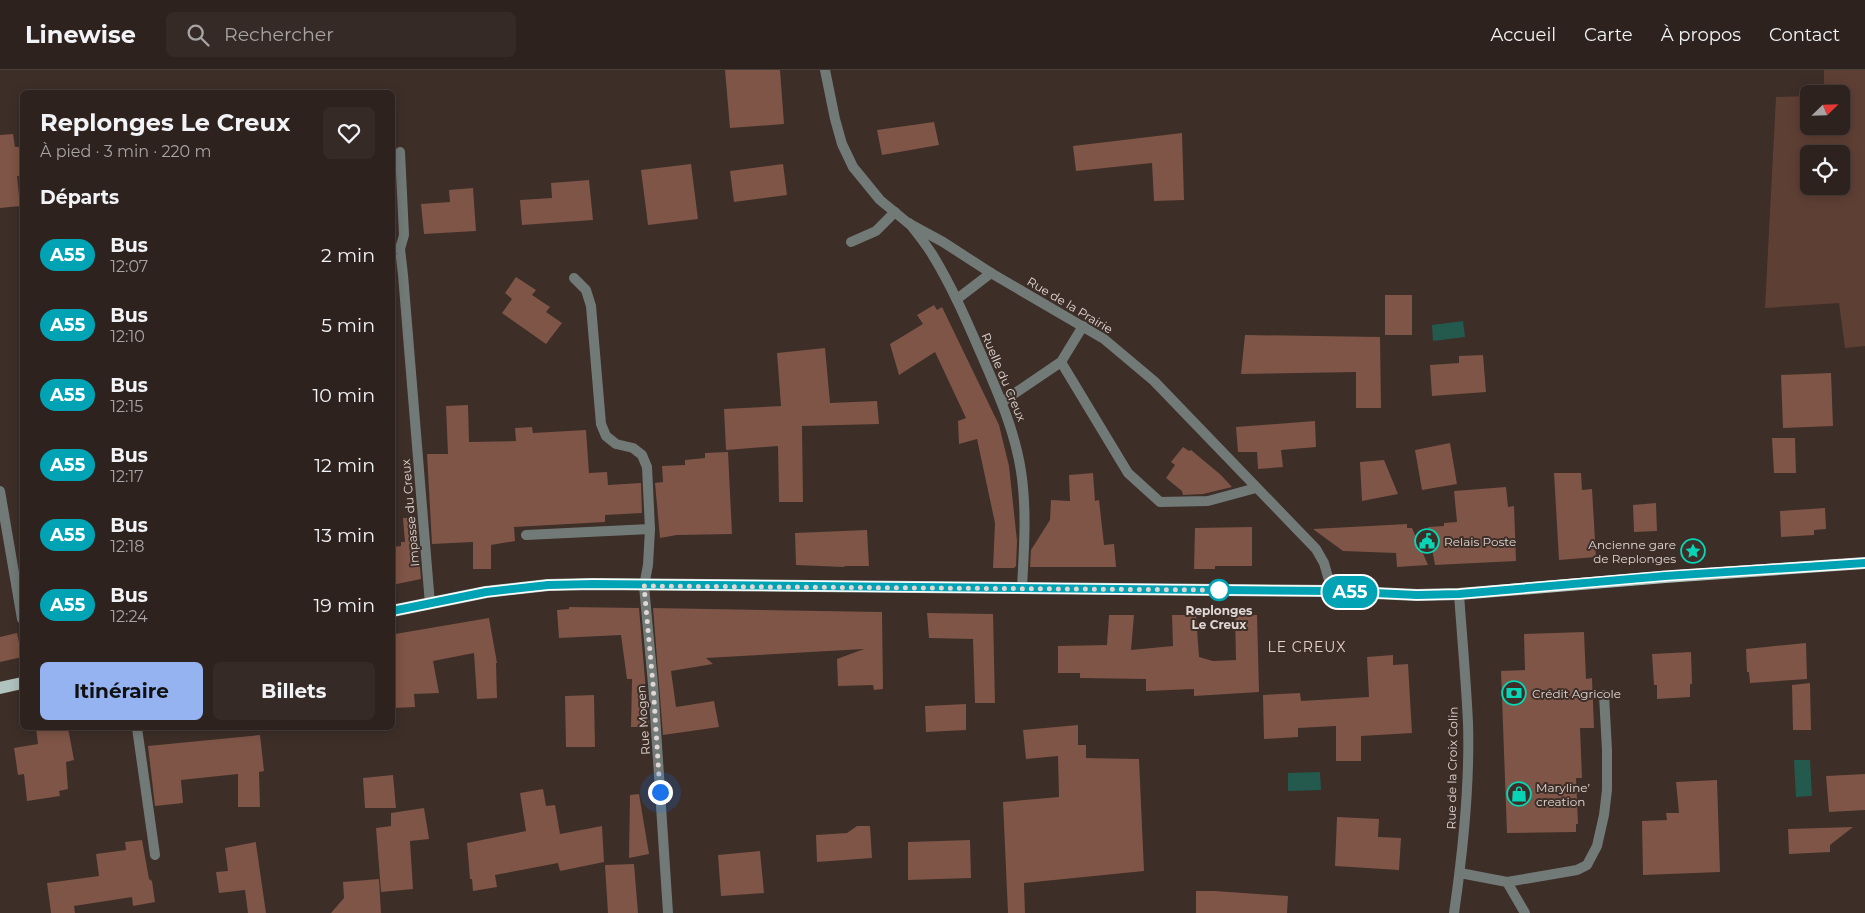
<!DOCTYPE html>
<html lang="fr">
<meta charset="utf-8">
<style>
body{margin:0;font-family:Montserrat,sans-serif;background:#362a27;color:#f1f3f6;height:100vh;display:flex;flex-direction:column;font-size:19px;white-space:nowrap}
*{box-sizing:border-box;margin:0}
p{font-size:16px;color:#a7a4a4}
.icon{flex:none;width:28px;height:28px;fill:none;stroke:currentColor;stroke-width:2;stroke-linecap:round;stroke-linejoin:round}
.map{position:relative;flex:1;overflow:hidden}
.details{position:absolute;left:20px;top:20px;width:375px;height:640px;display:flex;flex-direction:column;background:#2e221e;border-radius:8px;box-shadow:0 2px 12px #0003,0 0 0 1px #493f3c}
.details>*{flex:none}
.badge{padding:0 10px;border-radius:16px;font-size:18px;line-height:32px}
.needle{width:32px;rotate:67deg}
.controls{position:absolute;left:1800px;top:15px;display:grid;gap:10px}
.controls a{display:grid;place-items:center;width:50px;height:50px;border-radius:8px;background:#2e221e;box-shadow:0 2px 12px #0003,0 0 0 1px #493f3c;font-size:25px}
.you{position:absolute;width:25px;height:25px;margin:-12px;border:4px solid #fff;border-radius:50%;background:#1a73e8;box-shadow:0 0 0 8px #1a73e833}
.map>.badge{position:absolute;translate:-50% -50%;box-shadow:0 0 0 2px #fff}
h2{padding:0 20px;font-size:19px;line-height:45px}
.round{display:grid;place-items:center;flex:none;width:52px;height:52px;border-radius:8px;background:#362a27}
.summary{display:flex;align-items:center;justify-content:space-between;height:85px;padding:0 20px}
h1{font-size:24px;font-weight:700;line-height:38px}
.button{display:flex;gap:10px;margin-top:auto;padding:10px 20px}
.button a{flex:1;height:58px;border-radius:8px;background:#95b2f1;color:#111;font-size:20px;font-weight:700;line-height:58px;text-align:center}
.button a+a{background:#362a27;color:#f1f3f6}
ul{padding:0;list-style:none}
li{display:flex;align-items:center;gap:15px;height:70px;padding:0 20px}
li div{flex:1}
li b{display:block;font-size:19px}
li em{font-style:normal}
li .badge{min-width:55px;font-weight:700;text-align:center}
header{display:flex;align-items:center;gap:30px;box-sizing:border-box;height:70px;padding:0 25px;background:#2e221e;border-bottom:1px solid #493f3c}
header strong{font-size:24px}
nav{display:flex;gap:28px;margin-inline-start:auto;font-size:18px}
.search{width:350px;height:45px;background:#362a27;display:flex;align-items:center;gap:12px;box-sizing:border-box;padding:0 18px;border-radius:8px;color:#a7a4a4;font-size:19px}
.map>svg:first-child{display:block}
.green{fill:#5e3f34;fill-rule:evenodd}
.water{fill:#24594e}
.building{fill:#7e5546}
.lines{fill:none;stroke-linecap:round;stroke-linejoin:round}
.service{stroke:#727a78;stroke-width:10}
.minor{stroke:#727a78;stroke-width:10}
.tertiary{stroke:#727a78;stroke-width:10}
.primary{stroke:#b1c3be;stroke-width:12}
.line-casing{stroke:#fff;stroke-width:11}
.line{stroke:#00a3b4;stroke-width:8}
.walk{stroke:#e0d6d3;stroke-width:5;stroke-dasharray:0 9}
.stop-dot{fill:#fff;stroke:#00a3b4;stroke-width:2.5}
.labels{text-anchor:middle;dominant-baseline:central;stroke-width:4;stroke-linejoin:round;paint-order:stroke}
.street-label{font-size:12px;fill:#e0d6d3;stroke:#3d2e28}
.poi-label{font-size:12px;fill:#e0d6d3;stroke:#3d2e28;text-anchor:start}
.stop-label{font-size:12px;font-weight:bold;fill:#e0d6d3;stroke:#3d2e28}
.neighbourhood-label{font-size:14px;letter-spacing:1px;fill:#e4d0c9;stroke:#3d2e28}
</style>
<header>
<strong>Linewise</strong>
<div class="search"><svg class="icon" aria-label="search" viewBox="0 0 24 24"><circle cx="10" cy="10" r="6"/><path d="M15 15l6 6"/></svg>Rechercher</div>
<nav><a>Accueil</a><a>Carte</a><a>À propos</a><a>Contact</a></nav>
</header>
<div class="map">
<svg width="1865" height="843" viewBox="0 0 1865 843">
<rect width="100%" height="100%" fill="#3d2e28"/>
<path class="green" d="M1824 0H1865V276L1845 278 1839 233 1765 238 1776 27 1809 26V56H1841V24H1824ZM1809 84H1841V116H1809Z"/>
<path class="water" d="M1463 251 1465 267 1433 271 1432 255Z
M1794 690H1810L1812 726 1796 727Z
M1320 702 1321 720 1288 721V703Z"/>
<path class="building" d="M725 0H780L784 54 730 58Z
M934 52 939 75 882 85 877 60Z
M1182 63 1184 130 1154 131 1152 93 1076 101 1073 76Z
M13 64 15 77H22V106H17L20 136 0 138V65Z
M691 94 698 149 648 155 641 100Z
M783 94 787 125 734 132 730 101Z
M589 110 593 150 522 155 520 130 552 128 551 113Z
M473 118 476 161 424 164 421 134 450 132 449 120Z
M516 207 536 220 532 225 550 237 546 242 562 253 546 274 502 243 512 229 505 223Z
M1385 225H1412V265H1385Z
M934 235 937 240 942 237 999 355 1009 396 1017 471 1016 496 1014 498H993L995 453 977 369 959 374 958 351 966 348 935 282 899 305 890 274 923 254 917 245Z
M1245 265 1380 267 1381 338H1356V302L1241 304Z
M825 278 830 333 877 331 879 354 802 356 803 432H779L778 376 726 380 724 339 781 336 777 283Z
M1483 285 1486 322 1432 326 1430 295 1459 293V286Z
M1831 303 1833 356 1783 358 1781 305Z
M468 335 469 372 516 371 515 358 532 357 533 363 586 360 589 403 607 402 608 415 641 413 642 443 605 445V452L514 457 515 471 491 475V499H473V472L432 474 427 384H448L446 336Z
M1315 351 1316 377 1281 380 1283 397 1258 399 1257 382H1238L1236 357Z
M1772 368H1795L1796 403H1774Z
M1450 373 1457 414 1422 420 1415 380Z
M1183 377 1189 381 1191 380 1221 405 1232 417 1203 424 1183 425 1182 421 1166 408 1175 395 1171 392Z
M728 382 732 464 677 465 660 468 655 413 663 412 662 396 685 395V390L705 388V383Z
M1384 390 1398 424 1362 431 1360 392Z
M1093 403 1095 431 1099 430 1104 475 1114 474 1116 497H1030L1031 480 1050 450 1051 430 1070 431 1069 405Z
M1554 403H1581L1582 420 1592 419 1596 487 1559 490Z
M1506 417 1508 437 1514 436 1516 491 1435 495 1428 457 1444 456V453L1457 452 1454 421Z
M1656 433 1657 461 1634 462 1633 435Z
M1825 438 1826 459 1814 460V465L1781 467 1780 441Z
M403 448H416L421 509 392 515V477L401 476V472H405Z
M1407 454V458H1412L1428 495 1397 497 1396 483 1343 481 1313 459Z
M1252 457V496H1215V499H1194L1195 458Z
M867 460 869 496H845L844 497 796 495 795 463Z
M569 537 639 538 649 657H631L632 609H627L621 565 559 568 557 540 569 539Z
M653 538 882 542 883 619 874 620 873 615 838 616 837 589 864 579 706 588 713 594 671 601 676 637 714 631 719 657 663 665Z
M927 543 993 544 995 633H975L973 569 929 568Z
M1109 545H1134L1131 580 1173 576 1172 545H1196L1199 587 1213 591 1236 590 1235 545H1257L1259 622 1194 626V619L1146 621V609L1080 608V603H1058V576L1107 575Z
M489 548 497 593H496L497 628 477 629 474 583 433 591 439 623 414 624 415 637 392 638V567H395V564Z
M1584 562 1586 609 1592 608 1594 658H1580L1582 708H1576L1578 754H1576V762L1507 763 1501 601 1525 600 1524 564Z
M17 563 22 587 0 592V567Z
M1806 573 1807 609 1750 613 1749 602H1747L1746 579Z
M1691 582 1692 614H1690V627L1657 629V615H1654L1652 584Z
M1393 585V595L1408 594 1412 663 1361 666V691H1336V656L1298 658V667L1264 669 1263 625 1300 623 1301 631 1369 627 1367 587Z
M1810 613 1811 660H1793L1792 615Z
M594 625 595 677H566L565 626Z
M966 634V660L926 662 925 636Z
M1078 655V675H1086V688L1139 689 1144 801 1024 813 1025 843H1008L1003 732 1059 727 1058 686 1026 689 1023 660Z
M36 658H68L74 690 66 692 68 719 59 721 60 726 27 731 24 704 18 705 14 678 38 674Z
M260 665 264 701 259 702 260 737H238V704L181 710 183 733 155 736 148 676Z
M1865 704V740L1829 742 1826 706Z
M393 705 396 738H365L363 708Z
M1717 710 1720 802 1643 805 1642 751 1667 750 1666 743H1679L1676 712Z
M543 719 546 736 555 735 560 764 602 756 604 792 560 801 558 793 495 805 497 817 473 821 472 809H470L467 773 526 761 520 723Z
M639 724 649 784 629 788 630 725Z
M424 738 429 769 410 771 413 819 381 822 376 758 391 756V743Z
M1337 747 1379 749 1378 767 1401 768 1399 800 1335 796Z
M857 756H870L872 788 817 792 816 765 847 763Z
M1853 757 1830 775V782L1789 784 1788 759Z
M142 770 149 809 152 811 155 832 133 836 132 827 74 836 75 843H51L47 813 99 806 96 784 126 780 125 772Z
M970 770 971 808 908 810V772Z
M256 772V774L266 843H248L245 820 219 823 216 802 228 801 225 778Z
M760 781 764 823 721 826 718 785Z
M634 794 638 843H608L605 795Z
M379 809 381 843H331L344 828 343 812Z
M1196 821H1214L1288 826 1287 843H1196Z"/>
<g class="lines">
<path class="service" d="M400 82 404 165 400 179
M851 172 876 161 895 142
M1061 292 1128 403 1160 432 1208 431 1256 418
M1002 332 1061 292 1083 256
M526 465 650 459
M137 658 155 785
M1507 812 1577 800 1587 795 1597 776 1604 745 1607 720V680L1604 625"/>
<path class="minor" d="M909 153C917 163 925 173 932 184 953 218 969 256 985 293 1000 328 1015 362 1021 401 1027 440 1024 479 1022 518
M392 178 400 179 403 205 430 534
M574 208 586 220 591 236 601 354 606 366 616 374 633 378 642 385 647 397 650 459 648 495 644 516 653 614 668 843
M957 229 991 203
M0 421 22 549
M1460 803 1507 812 1525 843"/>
<path class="tertiary" d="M825 0 835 49 842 74 853 97 880 130 908 153 943 172 991 203 1104 269 1154 311 1316 479 1324 493 1332 521
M1454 843C1463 781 1470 716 1468 653 1466 610 1462 567 1459 524"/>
<path class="primary" d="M392 541 486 522 548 515 593 514 1332 521 1417 525 1459 524 1665 507 1865 493
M0 618 22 613"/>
</g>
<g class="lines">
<g class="line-casing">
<path id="line" d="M392 541 486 522 548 515 593 514 1332 521 1417 525 1459 524 1665 506 1865 493"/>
</g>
<use href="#line" class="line"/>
<path class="walk" d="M660 722 653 614 644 516 1219 520"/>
</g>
<defs>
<g id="civic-ring" transform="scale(1.25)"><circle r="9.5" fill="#3d2e28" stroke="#08d5b5" stroke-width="1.5"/><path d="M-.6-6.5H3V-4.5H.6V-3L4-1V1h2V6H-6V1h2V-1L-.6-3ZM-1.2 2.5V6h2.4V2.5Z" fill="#08d5b5"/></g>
<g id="sight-ring" transform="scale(1.25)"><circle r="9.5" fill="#3d2e28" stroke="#08d5b5" stroke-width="1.5"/><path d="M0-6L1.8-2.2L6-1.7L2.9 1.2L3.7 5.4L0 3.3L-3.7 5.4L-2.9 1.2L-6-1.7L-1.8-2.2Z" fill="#08d5b5"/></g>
<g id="bank-ring" transform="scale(1.25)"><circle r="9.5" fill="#3d2e28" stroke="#08d5b5" stroke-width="1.5"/><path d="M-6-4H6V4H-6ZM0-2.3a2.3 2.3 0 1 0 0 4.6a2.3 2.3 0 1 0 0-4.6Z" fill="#08d5b5"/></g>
<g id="shop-ring" transform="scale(1.25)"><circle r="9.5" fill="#3d2e28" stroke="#08d5b5" stroke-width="1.5"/><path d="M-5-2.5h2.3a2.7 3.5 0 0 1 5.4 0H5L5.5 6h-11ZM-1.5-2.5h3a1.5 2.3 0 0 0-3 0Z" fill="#08d5b5"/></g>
</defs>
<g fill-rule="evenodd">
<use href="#civic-ring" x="1427" y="471"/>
<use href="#sight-ring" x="1693" y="481"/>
<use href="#bank-ring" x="1514" y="623"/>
<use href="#shop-ring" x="1519" y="724"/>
</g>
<circle class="stop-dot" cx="1219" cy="520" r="10"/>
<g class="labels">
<g class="street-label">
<text transform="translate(1070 235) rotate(31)">Rue de la Prairie</text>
<text transform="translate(1004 307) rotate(67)">Ruelle du Creux</text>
<text transform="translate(410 443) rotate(-95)">Impasse du Creux</text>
<text transform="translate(643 650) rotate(-94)">Rue Mogen</text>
<text transform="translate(1452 698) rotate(-89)">Rue de la Croix Colin</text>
</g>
<g class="poi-label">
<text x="1444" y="471">Relais Poste</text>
<text x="1676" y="474" text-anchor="end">Ancienne gare<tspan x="1676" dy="14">de Replonges</tspan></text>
<text x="1532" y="623">Crédit Agricole</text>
<text x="1536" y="717">Maryline’<tspan x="1536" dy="14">creation</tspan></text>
</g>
<g class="stop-label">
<text x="1219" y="540">Replonges<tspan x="1219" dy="14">Le Creux</tspan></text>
</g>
<g class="neighbourhood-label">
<text x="1307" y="577">LE CREUX</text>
</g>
</g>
</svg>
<div class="controls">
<a><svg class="needle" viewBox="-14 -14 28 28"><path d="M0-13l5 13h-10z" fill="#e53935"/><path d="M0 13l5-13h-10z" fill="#a7a4a4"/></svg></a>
<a><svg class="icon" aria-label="locate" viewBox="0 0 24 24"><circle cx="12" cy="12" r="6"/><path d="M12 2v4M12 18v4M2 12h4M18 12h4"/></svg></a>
</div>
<div class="you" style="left:660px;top:722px"></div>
<b class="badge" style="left:1350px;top:522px;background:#00a3b4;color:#fff">A55</b>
<section class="details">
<div class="summary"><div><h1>Replonges Le Creux</h1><p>À pied · 3 min · 220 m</p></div><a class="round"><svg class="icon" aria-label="heart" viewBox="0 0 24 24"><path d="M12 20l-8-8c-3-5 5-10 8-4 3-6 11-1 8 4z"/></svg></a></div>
<h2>Départs</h2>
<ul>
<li><span class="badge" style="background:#00a3b4;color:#fff">A55</span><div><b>Bus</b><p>12:07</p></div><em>2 min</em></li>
<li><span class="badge" style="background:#00a3b4;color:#fff">A55</span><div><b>Bus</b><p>12:10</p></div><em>5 min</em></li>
<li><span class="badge" style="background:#00a3b4;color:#fff">A55</span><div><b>Bus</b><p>12:15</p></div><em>10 min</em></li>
<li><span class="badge" style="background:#00a3b4;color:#fff">A55</span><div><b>Bus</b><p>12:17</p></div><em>12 min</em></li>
<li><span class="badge" style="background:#00a3b4;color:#fff">A55</span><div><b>Bus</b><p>12:18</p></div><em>13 min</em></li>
<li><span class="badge" style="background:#00a3b4;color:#fff">A55</span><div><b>Bus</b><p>12:24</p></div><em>19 min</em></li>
</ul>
<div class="button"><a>Itinéraire</a><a>Billets</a></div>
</section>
</div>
